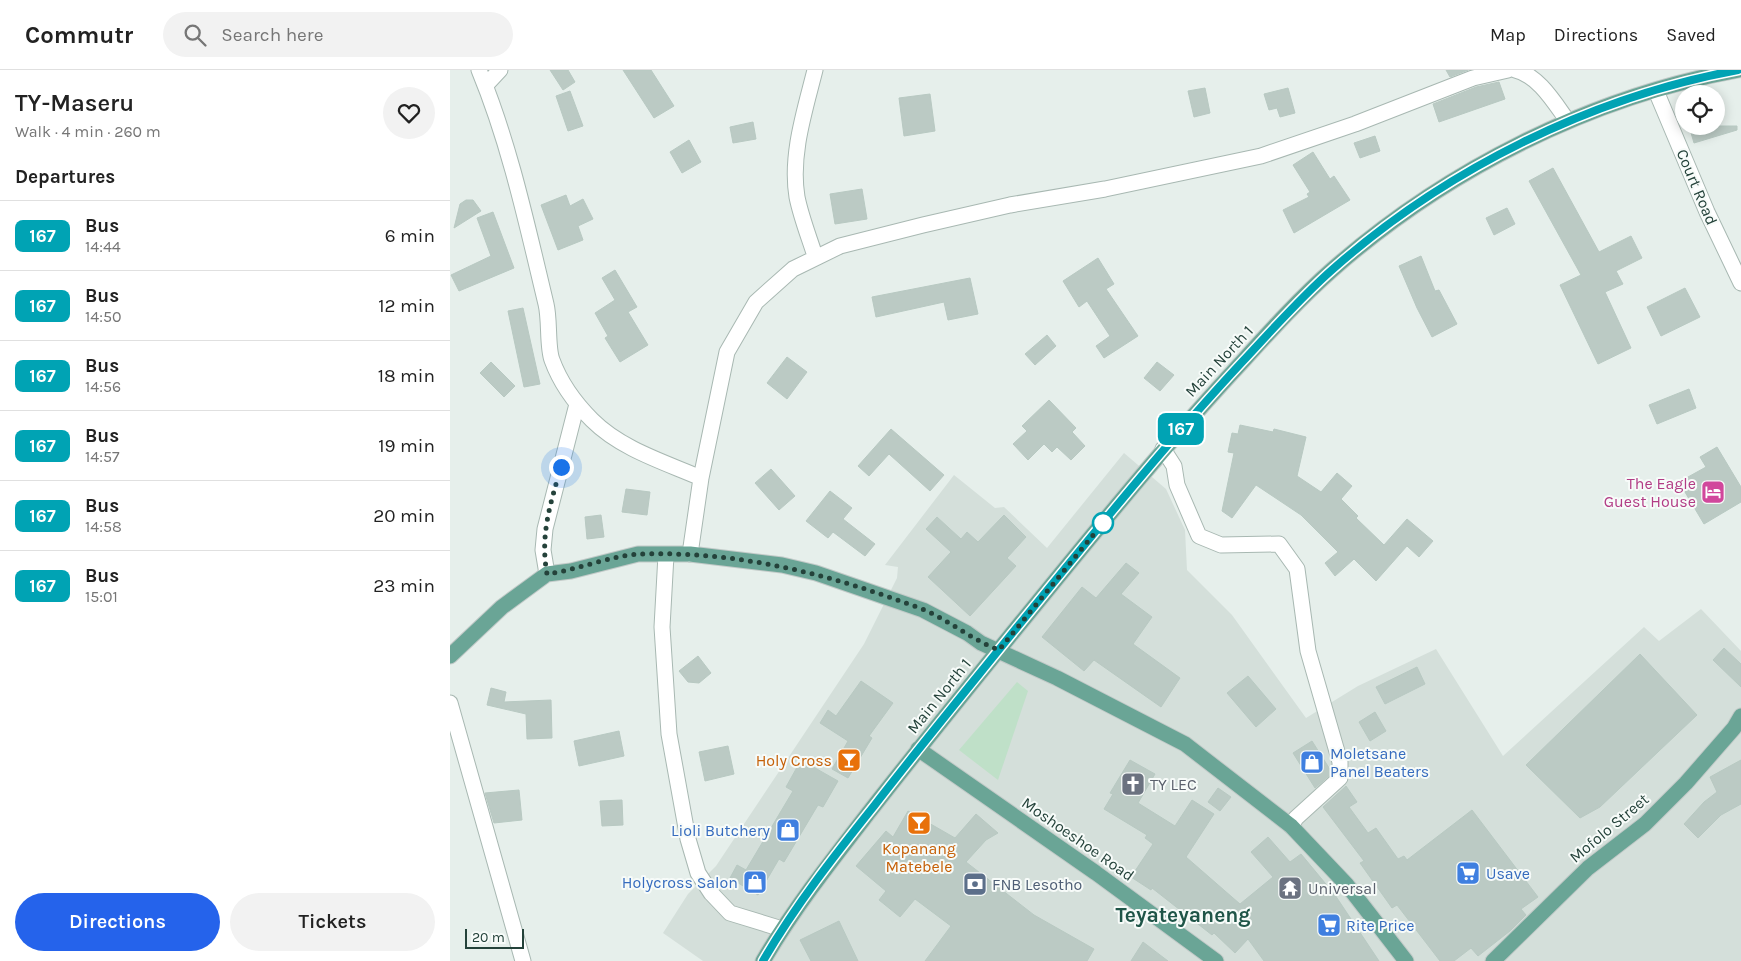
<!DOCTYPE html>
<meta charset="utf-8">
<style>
body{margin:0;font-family:Karla,sans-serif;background:#f2f2f2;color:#222;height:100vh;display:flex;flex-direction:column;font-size:19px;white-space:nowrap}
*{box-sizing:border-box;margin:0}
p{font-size:16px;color:#767676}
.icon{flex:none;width:28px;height:28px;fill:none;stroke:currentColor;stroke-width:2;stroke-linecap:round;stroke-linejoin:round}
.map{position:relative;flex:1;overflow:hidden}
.sheet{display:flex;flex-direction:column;background:#fff;width:450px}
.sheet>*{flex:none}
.badge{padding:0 10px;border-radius:8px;font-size:18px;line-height:32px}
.fabs{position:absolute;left:1225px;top:15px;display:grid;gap:10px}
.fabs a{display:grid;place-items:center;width:50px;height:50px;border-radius:50%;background:#fff;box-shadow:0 2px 12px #0003;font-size:25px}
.scale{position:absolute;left:15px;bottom:12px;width:59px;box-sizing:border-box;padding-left:5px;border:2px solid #24423a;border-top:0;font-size:14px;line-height:18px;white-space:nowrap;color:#24423a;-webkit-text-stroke:4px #f7fbf9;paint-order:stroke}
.you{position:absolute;width:25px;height:25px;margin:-12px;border:4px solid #fff;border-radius:50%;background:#1a73e8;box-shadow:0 0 0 8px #1a73e833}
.map>.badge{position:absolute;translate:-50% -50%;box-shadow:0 0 0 2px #fff}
h2{padding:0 15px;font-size:19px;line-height:45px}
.round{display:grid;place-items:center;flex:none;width:52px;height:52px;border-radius:26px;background:#f2f2f2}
.head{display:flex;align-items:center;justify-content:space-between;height:85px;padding:0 15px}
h1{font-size:24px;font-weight:600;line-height:38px}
.cta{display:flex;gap:10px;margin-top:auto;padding:10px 15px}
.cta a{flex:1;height:58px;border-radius:30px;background:#2563eb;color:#fff;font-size:20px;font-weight:600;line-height:58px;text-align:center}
.cta a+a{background:#f2f2f2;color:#222}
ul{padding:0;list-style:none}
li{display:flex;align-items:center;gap:15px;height:70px;padding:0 15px;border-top:1px solid #e0e0e0}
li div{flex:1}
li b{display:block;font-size:19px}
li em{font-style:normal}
li .badge{min-width:55px;font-weight:700;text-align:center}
header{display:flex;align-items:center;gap:30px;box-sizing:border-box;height:70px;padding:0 25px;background:#fff;border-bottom:1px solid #e0e0e0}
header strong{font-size:24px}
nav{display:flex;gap:28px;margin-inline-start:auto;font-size:18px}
.search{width:350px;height:45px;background:#f2f2f2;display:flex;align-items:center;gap:12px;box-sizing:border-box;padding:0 18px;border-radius:28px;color:#767676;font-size:19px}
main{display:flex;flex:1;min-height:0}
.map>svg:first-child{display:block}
.built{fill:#d4dfda}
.green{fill:#bfe0c8}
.building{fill:#bbcac4;stroke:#b8c9c2}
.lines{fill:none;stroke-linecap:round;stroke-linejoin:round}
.minor-casing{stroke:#a8b8b2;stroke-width:17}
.major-casing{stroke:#c2cac8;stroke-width:17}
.minor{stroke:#fff;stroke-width:15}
.major{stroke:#6aa596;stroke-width:15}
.line-casing{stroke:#fff;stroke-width:11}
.line{stroke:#00a3b4;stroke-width:8}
.walk{stroke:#24423a;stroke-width:5;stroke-dasharray:0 9}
.stop-dot{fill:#fff;stroke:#00a3b4;stroke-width:2.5}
.labels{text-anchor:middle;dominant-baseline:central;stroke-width:4;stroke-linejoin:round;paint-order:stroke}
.street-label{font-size:16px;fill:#24423a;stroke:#f7fbf9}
.hotel-label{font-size:16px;fill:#b23c85;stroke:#f7fbf9;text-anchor:end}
.shop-label{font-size:16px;fill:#366cbe;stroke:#f7fbf9;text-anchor:start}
.food-label{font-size:16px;fill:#c56008;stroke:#f7fbf9;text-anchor:end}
.worship-label{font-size:16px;fill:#5b616d;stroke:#f7fbf9;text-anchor:start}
.service-label{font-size:16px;fill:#4e5e75;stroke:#f7fbf9;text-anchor:start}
.district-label{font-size:21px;font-weight:bold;fill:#1f5548;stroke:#f7fbf9}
</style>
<header>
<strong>Commutr</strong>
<div class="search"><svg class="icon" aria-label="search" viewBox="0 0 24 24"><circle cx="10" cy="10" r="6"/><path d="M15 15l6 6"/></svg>Search here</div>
<nav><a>Map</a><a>Directions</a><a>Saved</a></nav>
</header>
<main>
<section class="sheet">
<div class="head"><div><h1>TY-Maseru</h1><p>Walk · 4 min · 260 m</p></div><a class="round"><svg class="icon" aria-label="heart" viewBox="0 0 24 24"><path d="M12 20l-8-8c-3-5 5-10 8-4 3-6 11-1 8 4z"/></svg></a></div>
<h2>Departures</h2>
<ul>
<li><span class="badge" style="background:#00a3b4;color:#fff">167</span><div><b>Bus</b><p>14:44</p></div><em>6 min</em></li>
<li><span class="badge" style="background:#00a3b4;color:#fff">167</span><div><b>Bus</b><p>14:50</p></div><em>12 min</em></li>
<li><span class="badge" style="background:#00a3b4;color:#fff">167</span><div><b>Bus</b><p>14:56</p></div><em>18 min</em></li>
<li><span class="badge" style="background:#00a3b4;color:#fff">167</span><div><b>Bus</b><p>14:57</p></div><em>19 min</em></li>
<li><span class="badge" style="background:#00a3b4;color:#fff">167</span><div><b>Bus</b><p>14:58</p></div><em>20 min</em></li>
<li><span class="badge" style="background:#00a3b4;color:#fff">167</span><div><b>Bus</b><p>15:01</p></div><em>23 min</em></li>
</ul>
<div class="cta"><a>Directions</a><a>Tickets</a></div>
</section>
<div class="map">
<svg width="1291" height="891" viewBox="0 0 1291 891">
<rect width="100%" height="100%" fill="#e6efeb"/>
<path class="built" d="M674 383 716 419 735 460 737 500 782 545 856 648 908 616 986 579 1053 686 1194 557 1209 571 1251 539 1291 581V891H253L213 863 238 824 266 796 414 574 447 508 448 497 435 495 504 405 545 438 554 437 597 478Z"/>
<path class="green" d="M567 612 578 621 548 710 509 680Z"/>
<path class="building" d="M100 0H118L125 12 113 20Z
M173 0H201L224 36 204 48Z
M996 0H1018L1000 7Z
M1049 12 1055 29 989 52 983 34 1026 17Z
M755 18 760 43 744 47 738 21Z
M838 18 845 43 830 47 827 38 819 40 814 24Z
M120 21 133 56 118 61 106 26Z
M480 24 485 61 454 66 449 28Z
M303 52 306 69 283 73 280 57Z
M1239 56H1287V60L1244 73Z
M925 66 930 81 910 88 904 73Z
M239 70 251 92 232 103 220 82Z
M863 82 880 109 884 106 900 130 844 163 833 140 859 127 857 124 860 122 843 95Z
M1103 98 1149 182 1181 166 1192 188 1166 201 1173 214 1155 222 1181 278 1148 294 1110 215 1131 205 1079 111Z
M412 119 417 149 385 154 380 124Z
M116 125 120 136 133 129 143 149 128 156 133 170 108 180 91 135Z
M16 130H23L31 141 4 158 10 134Z
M1057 138 1065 154 1044 165 1036 148Z
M43 142 64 198 9 221 1 205 41 186 27 148Z
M971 186 985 221 989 220 1007 254 982 267 967 238 949 196Z
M648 188 664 214 656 219 688 266 654 288 646 276 660 266 637 231 629 237 613 211Z
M165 200 187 237 178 242 198 275 170 292 155 268 158 266 145 243 165 230 152 208Z
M520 208 528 244 498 250 494 232 426 247 422 227Z
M1235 218 1250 247 1211 266 1197 237Z
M73 238 90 314 74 317 58 241Z
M597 265 606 276 585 295 575 284Z
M337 287 357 302 337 329 317 313Z
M41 292 65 316 54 327 30 303Z
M707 292 724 305 710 321 694 308Z
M1239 319 1246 338 1207 354 1199 335Z
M599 330 626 358 622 362 635 376 621 390 607 377 602 382 594 374 578 390 563 374 577 361 572 356Z
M790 355 823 362 824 359 856 367 847 406 871 422 887 403 902 416 891 429 908 446 906 448 934 475 957 449 983 471 969 487 957 476 926 511 904 489 885 506 875 493 888 482 851 445 806 415 782 448 772 441 784 383 778 382 782 363 788 364Z
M441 359 494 405 480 421 439 384 419 406 408 396Z
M1267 377 1291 417V432L1254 454 1229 412 1256 397 1250 387Z
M321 399 345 426 329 440 305 413Z
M176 419 200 422 197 445 172 442Z
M380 421 402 438 393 449 425 474 415 486 383 462 378 468 356 451Z
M151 445 154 467 137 469 135 447Z
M554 445 576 467 557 488 566 496 520 546 478 507 501 482 476 459 487 447 511 469 517 462 528 472Z
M676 493 689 503 671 524 702 547 683 574 730 608 711 637 644 590 634 601 592 567 632 517 646 528Z
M1274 578 1291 594V617L1263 590Z
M1190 584 1247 645 1150 737 1130 748 1076 695Z
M248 586 261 603 249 613 238 612 229 601Z
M967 597 975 614 935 634 926 617Z
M798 606 826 639 806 657 777 623Z
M411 611 443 633 419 666 422 668 398 708 382 699 398 671 370 653 378 640 386 646Z
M41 618 56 622 54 632 101 630 102 668 77 669 76 644 37 635Z
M925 642 936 661 920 671 909 652Z
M169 661 174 686 129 696 124 671Z
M862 671 881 701V704L865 718 843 683Z
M278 676 284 704 255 711 249 682Z
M351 690 388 711 373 737 368 735 334 792 329 789 308 825 280 808 287 795 296 800 343 721 336 717Z
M680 690 705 704 688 733 725 756 742 730 764 744 736 787 790 834 823 807 801 782 818 767 840 792 851 784 885 825 929 891H814L798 869 785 883 764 863 762 865 702 818 701 820 681 807 703 774 695 768 697 765 654 739 663 724 660 723Z
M1291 690V734L1271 745 1248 768 1234 754 1254 732 1267 722 1260 707Z
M896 716 907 732 899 737 918 763 926 758 948 789 954 786 957 790 1022 740 1088 827 1071 839 1076 845 1060 861 1028 886 1021 878 1004 891H990L947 835 942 838 910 793 914 791 873 737Z
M768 718 781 727 770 741 758 732Z
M69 720 72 750 44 753 35 723Z
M172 730 173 755 152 756 150 731Z
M458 741 505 768 526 744 548 763 536 770 516 792 584 845 644 879 637 891H475L501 856 465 829 450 847 429 830 436 821 406 796 436 761 443 767Z
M389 851 408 891H361L350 870Z
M693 872 718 891H681Z"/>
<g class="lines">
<g class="minor-casing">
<path id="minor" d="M29 0C60 75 77 155 96 234 100 250 97 277 102 290 110 312 125 333 142 350 171 379 214 392 251 408
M1065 0C1088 5 1104 32 1117 50
M36 15 50 0
M1206 21 1257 142 1291 213
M365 186C359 167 351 147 347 127 340 85 355 40 365 0
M713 379 724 396 727 415 749 466 771 475 829 474 847 499 858 581 890 692V708L846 748 841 756
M240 484 251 408 277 282 306 232 343 199 390 176 473 155 560 135 655 119 811 86 905 54 1023 8 1058 0
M216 485 212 557 219 664 238 769 248 803 261 823 280 843 332 859
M97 504 93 480 95 459 127 334
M0 633 73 891"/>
</g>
<g class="major-casing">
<path id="major" d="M0 586 52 537 97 504 121 501 188 484H240L332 495 366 503 473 540 517 563 531 573 607 608 735 674 841 756 897 815 956 891
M468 679 646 803 766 891
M313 891C344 838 382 790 420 741 466 682 513 624 560 566 636 473 711 379 793 291 822 259 851 227 883 199 996 100 1140 27 1288 0
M1043 891 1138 798 1195 754 1236 713 1284 658 1291 646"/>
</g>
<use href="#minor" class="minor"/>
<use href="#major" class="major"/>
</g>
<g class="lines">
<g class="line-casing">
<path id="line" d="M313 891C345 836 384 786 424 736 468 679 514 623 560 566 636 473 711 379 793 291 822 260 851 227 883 199 995 100 1141 27 1288 0"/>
</g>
<use href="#line" class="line"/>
<path class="walk" d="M111 397C100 435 90 465 97 504 127 500 163 485 190 484 289 481 380 504 472 539 499 550 522 570 549 580L653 453"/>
</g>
<defs>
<g id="hotel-square" transform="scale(1.25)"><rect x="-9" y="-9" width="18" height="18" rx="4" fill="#d1479c" stroke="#f7fbf9"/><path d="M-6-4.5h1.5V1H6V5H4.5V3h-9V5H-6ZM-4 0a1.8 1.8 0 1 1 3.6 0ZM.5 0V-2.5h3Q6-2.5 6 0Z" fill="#fff"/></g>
<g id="bar-square" transform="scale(1.25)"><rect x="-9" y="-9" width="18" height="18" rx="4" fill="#e8710a" stroke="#f7fbf9"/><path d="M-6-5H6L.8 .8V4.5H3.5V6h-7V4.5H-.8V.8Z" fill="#fff"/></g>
<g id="shop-square" transform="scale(1.25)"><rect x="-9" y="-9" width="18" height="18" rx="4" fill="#3f7fe0" stroke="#f7fbf9"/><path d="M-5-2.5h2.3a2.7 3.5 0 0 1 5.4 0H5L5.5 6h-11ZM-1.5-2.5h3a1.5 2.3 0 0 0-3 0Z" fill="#fff"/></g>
<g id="church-square" transform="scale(1.25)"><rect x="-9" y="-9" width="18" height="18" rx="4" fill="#6b7280" stroke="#f7fbf9"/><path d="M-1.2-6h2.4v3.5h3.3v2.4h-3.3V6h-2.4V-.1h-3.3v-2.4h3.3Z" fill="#fff"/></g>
<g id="supermarket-square" transform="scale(1.25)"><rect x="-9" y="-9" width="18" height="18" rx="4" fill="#3f7fe0" stroke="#f7fbf9"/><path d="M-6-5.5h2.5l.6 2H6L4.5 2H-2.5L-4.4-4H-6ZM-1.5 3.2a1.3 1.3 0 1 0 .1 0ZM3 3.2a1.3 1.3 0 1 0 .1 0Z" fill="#fff"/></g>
<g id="bank-square" transform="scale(1.25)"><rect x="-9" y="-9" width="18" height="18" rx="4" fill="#5c6f8a" stroke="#f7fbf9"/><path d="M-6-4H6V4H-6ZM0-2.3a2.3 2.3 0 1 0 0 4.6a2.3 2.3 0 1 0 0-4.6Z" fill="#fff"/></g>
<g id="temple-square" transform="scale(1.25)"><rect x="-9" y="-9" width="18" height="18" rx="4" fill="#6b7280" stroke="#f7fbf9"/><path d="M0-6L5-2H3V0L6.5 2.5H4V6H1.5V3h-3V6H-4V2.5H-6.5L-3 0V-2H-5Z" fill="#fff"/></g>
</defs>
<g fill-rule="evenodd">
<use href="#hotel-square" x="1263" y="422"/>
<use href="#bar-square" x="399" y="690"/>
<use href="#shop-square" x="862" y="692"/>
<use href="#church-square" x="683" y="714"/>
<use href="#bar-square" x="469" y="753"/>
<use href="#shop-square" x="338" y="760"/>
<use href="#supermarket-square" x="1018" y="803"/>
<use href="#shop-square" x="305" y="812"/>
<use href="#bank-square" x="525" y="814"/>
<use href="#temple-square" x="840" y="818"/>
<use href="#supermarket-square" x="879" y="855"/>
</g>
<circle class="stop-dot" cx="653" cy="453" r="10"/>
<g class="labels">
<g class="street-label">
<text transform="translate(1247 117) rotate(67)">Court Road</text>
<text transform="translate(769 291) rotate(-47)">Main North 1</text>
<text transform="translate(489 626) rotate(-51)">Main North 1</text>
<text transform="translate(1159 758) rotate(-40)">Mofolo Street</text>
<text transform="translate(628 769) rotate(35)">Moshoeshoe Road</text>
</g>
<g class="hotel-label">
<text x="1246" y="413">The Eagle<tspan x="1246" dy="18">Guest House</tspan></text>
</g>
<g class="shop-label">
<text x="880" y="683">Moletsane<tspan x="880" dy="18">Panel Beaters</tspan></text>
<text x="320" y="760" text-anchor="end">Lioli Butchery</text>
<text x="1036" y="803">Usave</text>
<text x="288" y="812" text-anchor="end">Holycross Salon</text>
<text x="896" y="855">Rite Price</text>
</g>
<g class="food-label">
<text x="382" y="690">Holy Cross</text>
<text x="469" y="778" text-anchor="middle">Kopanang<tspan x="469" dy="18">Matebele</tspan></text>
</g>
<g class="worship-label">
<text x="700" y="714">TY LEC</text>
<text x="858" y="818">Universal</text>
</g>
<g class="service-label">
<text x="542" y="814">FNB Lesotho</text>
</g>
<g class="district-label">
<text x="733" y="845">Teyateyaneng</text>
</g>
</g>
</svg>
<div class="fabs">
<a><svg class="icon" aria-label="locate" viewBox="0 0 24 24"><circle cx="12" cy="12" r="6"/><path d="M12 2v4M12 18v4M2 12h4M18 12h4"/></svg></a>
</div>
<div class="scale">20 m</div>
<div class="you" style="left:111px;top:397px"></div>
<b class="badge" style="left:731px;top:359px;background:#00a3b4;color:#fff">167</b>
</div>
</main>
